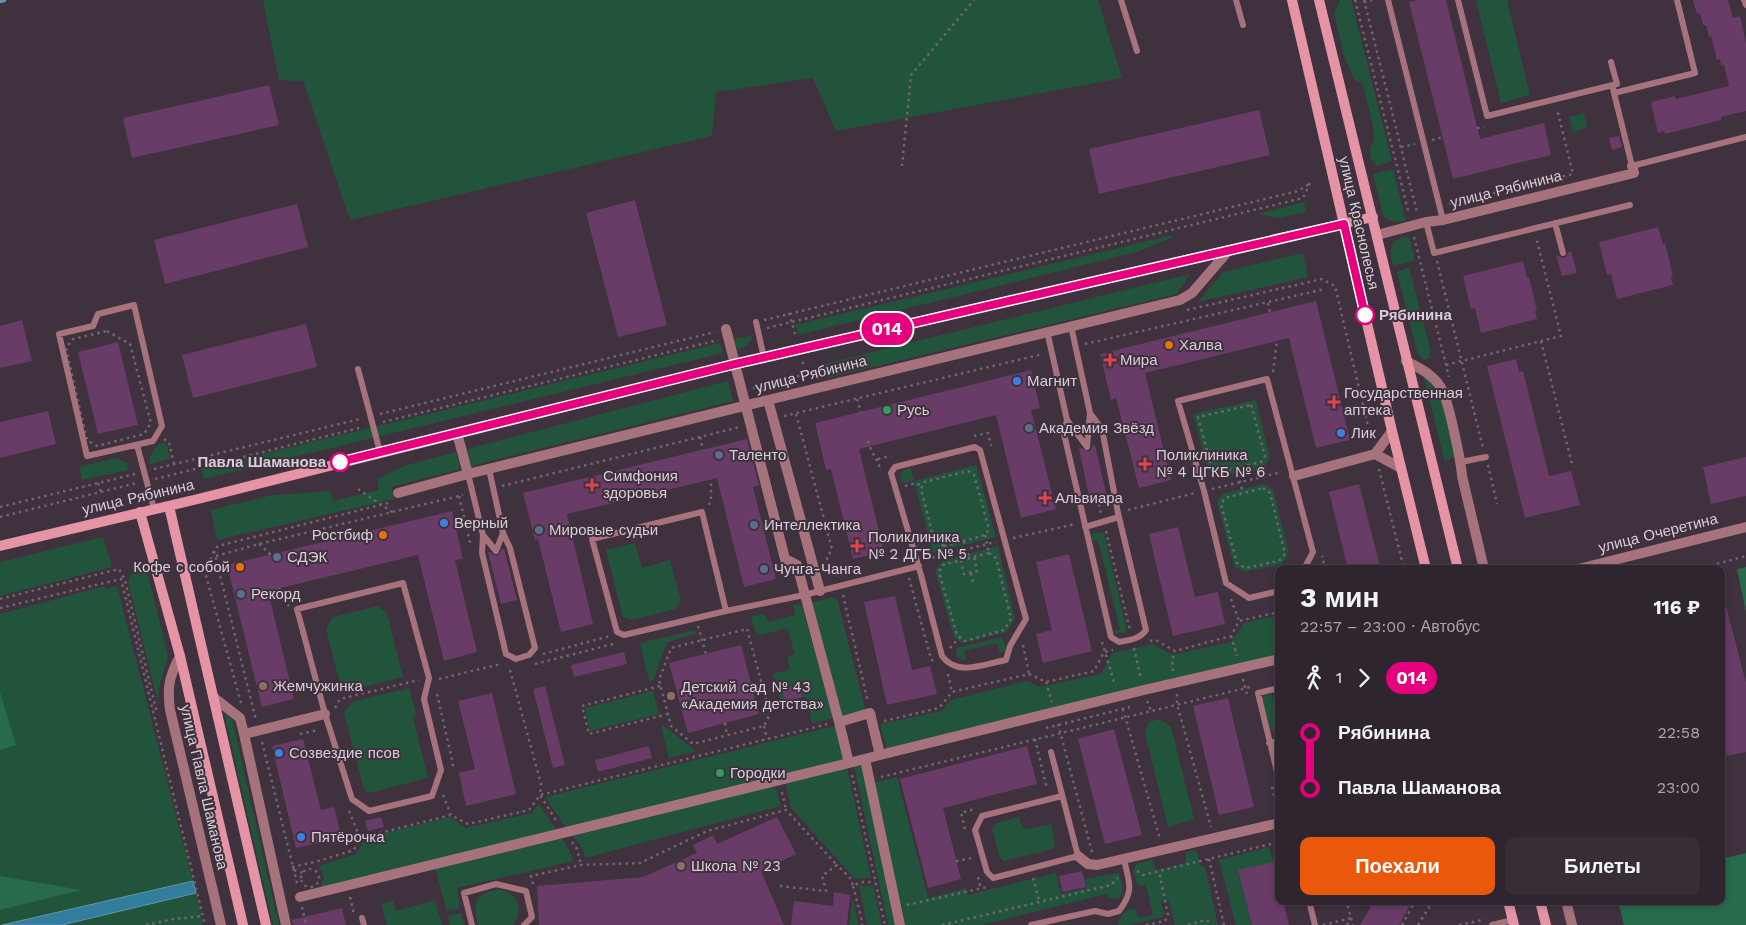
<!DOCTYPE html>
<html lang="ru">
<meta charset="utf-8">
<style>
body{margin:0;font-family:"Work Sans",sans-serif;background:#372d36;color:#f1f3f6;height:100vh;display:flex;flex-direction:column;font-size:19px;white-space:nowrap}
*{box-sizing:border-box;margin:0}
p{font-size:16px;color:#a7a5aa}
.icon{flex:none;width:28px;height:28px;fill:none;stroke:currentColor;stroke-width:2;stroke-linecap:round;stroke-linejoin:round}
.map{position:relative;flex:1;overflow:hidden}
.details{position:absolute;left:1275px;top:565px;width:450px;height:340px;display:flex;flex-direction:column;background:#2f252e;border-radius:10px;box-shadow:0 2px 8px #0003,0 0 0 1px #4a424a}
.details>*{flex:none}
.badge{padding:0 10px;border-radius:16px;font-size:18px;line-height:32px}
.map>.badge{position:absolute;translate:-50% -50%;box-shadow:0 0 0 2px #fff}
.legs{display:flex;align-items:center;gap:8px;height:55px;padding:0 25px;font-size:16px}
.legs p{margin-inline-start:auto}
.overview{display:flex;align-items:center;justify-content:space-between;height:85px;padding:0 25px}
h1{font-size:28px;font-weight:700;line-height:38px}
.action{display:flex;gap:10px;margin-top:auto;padding:10px 25px}
.action a{flex:1;height:58px;border-radius:10px;background:#ea580c;color:#fff;font-size:20px;font-weight:700;line-height:58px;text-align:center}
.action a+a{background:#372d36;color:#f1f3f6}
ul{padding:0 25px;list-style:none}
li{display:flex;align-items:center;gap:18px;height:55px;font-size:19px}
li i{display:grid;place-items:center;width:8px;height:100%;margin:0 6px;background:currentColor}
li i::after{content:'';width:12px;height:12px;margin:-6px;border:4px solid;border-radius:50%;background:#2f252e}
li p{margin-inline-start:auto}
li:first-child i{background:linear-gradient(#0000 50%,currentColor 0)}
li:last-child i{background:linear-gradient(currentColor 50%,#0000 0)}
.map>svg:first-child{display:block}
.green{fill:#22543c}
.forest{fill:#276b4c}
.water{fill:#317d9b;stroke:#6395ad}
.lines{fill:none;stroke-linecap:round;stroke-linejoin:round}
.stream{stroke:#6395ad;stroke-width:4.5}
.building{fill:#683c67}
.path{stroke:#716570;stroke-width:2.5;stroke-dasharray:2.5 4;stroke-linecap:butt}
.lane{stroke:#a6737d;stroke-width:6}
.street{stroke:#a6737d;stroke-width:10}
.secondary{stroke:#e594a5;stroke-width:10}
.line-1-casing{stroke:#fff;stroke-width:11}
.line-1{stroke:#e6007e;stroke-width:8}
.stop-1-dot{fill:#fff;stroke:#e6007e;stroke-width:2.5}
.food-dot{fill:#e8710a;stroke:#3f313e;stroke-width:2}
.health-dot{fill:#e0444e;stroke:#3f313e;stroke-width:2}
.shop-dot{fill:#3f7fe0;stroke:#3f313e;stroke-width:2}
.leisure-dot{fill:#2e9e5b;stroke:#3f313e;stroke-width:2}
.service-dot{fill:#5c6f8a;stroke:#3f313e;stroke-width:2}
.education-dot{fill:#8d6e63;stroke:#3f313e;stroke-width:2}
.labels{text-anchor:middle;dominant-baseline:central;stroke-width:4;stroke-linejoin:round;paint-order:stroke}
.street-label{font-size:15px;fill:#d8ced7;stroke:#3f313e}
.stop-label{font-size:15px;font-weight:bold;fill:#d8ced7;stroke:#3f313e;text-anchor:start}
.poi-label{font-size:15px;fill:#d8ced7;stroke:#3f313e;text-anchor:start}
</style>
<div class="map">
<svg width="1746" height="925" viewBox="0 0 1746 925">
<rect width="100%" height="100%" fill="#3f313e"/>
<path class="green" d="M266 0H1098L1122 78 836 131 813 78 716 92 712 136 350 220 303 81 279 80 263 1Z
M1340 0H1351L1392 161 1377 166C1362 153 1375 145 1374 134 1372 117 1366 100 1363 84L1355 80 1344 56 1334 13Z
M1476 0H1507L1530 95 1501 103Z
M1584 113 1587 128 1573 132 1569 117Z
M1393 169 1406 221C1396 222 1390 223 1383 215L1373 174Z
M1304 202 1306 212 1280 218 1258 214Z
M1173 235 1169 239 1137 252 798 335 795 325Z
M1409 236 1415 260 1393 266C1388 249 1390 239 1409 236Z
M1303 253 1308 277 1198 302 1223 272Z
M1409 267 1431 352 1429 358 1424 360 1418 355 1397 272Z
M1190 274 1177 294 827 378 824 364Z
M753 335C750 343 746 347 737 350L734 339Z
M720 343 723 353 204 479 201 469Z
M1423 374C1429 380 1435 385 1439 392 1448 409 1451 437 1455 456L1445 462Z
M728 381 733 401 471 466 467 449Z
M1256 400 1270 458 1265 466 1219 477 1209 473 1193 414Z
M166 443 170 459 150 464 149 458 157 445Z
M456 452 460 469 391 487 394 499 217 540 211 510 273 495 331 491 333 501 379 490 377 479 407 465Z
M117 458 127 463 128 470 82 480 79 467Z
M976 465 996 537 933 553 914 481 902 483 900 475 904 470 911 468 914 481Z
M1263 484 1273 489 1289 554 1282 564 1244 572 1234 566 1217 502 1222 494Z
M1104 532 1127 632 1115 634 1114 631 1120 629 1098 540H1092L1091 534Z
M103 537 112 567 0 596V562Z
M635 543 642 568 670 560 681 601 675 609 632 620 623 617 606 550Z
M998 546 1015 619 1007 632 963 643 954 637 935 571 942 561Z
M146 566 168 656 159 689 158 703 128 581 133 569Z
M105 586 106 589 117 586 193 881 180 884 183 896 196 893 203 925H0V614Z
M833 597 837 599 866 712 842 717 811 605 814 602Z
M799 604 802 606 833 718 812 723 806 697H803L800 685 782 689 787 705 782 707 773 674 790 669 787 657 795 654 787 628 761 635 755 631 751 617 762 614 766 616 768 622 795 615 793 605Z
M378 606 387 613 403 677 342 692 326 629 333 617Z
M1279 615V655L887 750 880 724 942 711 950 700 1027 681 1040 687 1101 674 1112 653 1153 644 1172 655 1231 642 1244 623Z
M695 630 696 634 667 642 653 681H649L640 643Z
M1002 637 1006 649 1004 652 1000 653 997 643 964 651 966 660H961L957 657 956 648Z
M409 688 416 713 413 718 428 778 369 793 364 789 344 713 352 702Z
M653 691 659 714 590 731 585 708Z
M1272 694 1279 719V733L1271 732 1262 699 1264 696Z
M224 713 232 719 279 925H273Z
M1160 719 1171 727 1194 819 1168 827 1145 733 1149 722Z
M663 725 696 751 669 758 661 726Z
M835 726 844 760 567 829 545 797Z
M862 764 898 925H888L854 766Z
M847 767 871 878 855 879 791 808 785 783Z
M897 777 928 898 966 888 968 895 1056 873 1061 894 1087 888 1085 879 1119 873C1121 883 1126 891 1118 899H1110L1106 894 982 925H906L873 783Z
M775 785 781 806 585 858 582 848 572 835Z
M539 804 557 831 325 889 321 885 324 879 321 869 318 866 357 854 365 838 450 817 466 828 532 813Z
M1019 817 1022 828 1028 829 1051 824 1055 844 1053 849 1004 861 1000 858 992 829 996 823Z
M561 837 570 851 573 861 457 888 460 908 447 911 435 868Z
M1269 847 1274 862 1238 871 1252 925H1236L1219 860Z
M1194 850 1198 853 1200 865 1205 867 1218 925H1175L1169 901 1161 902 1164 914 1162 917 1130 925H1119L1118 922 1125 911 1135 908 1138 918 1153 915 1146 885 1138 886 1133 871 1136 864 1153 860 1155 870 1186 863V852Z
M859 886H873L882 925H867Z
M499 889C517 892 525 910 513 925H478C473 901 474 895 499 889Z
M853 898 858 923V925H849Z
M435 900 442 925H387L381 904 393 901 396 911Z
M461 913 464 925H450L448 916Z"/>
<path class="forest" d="M1746 567V612L1737 569Z
M0 692 16 745 0 750Z
M1746 853V925H1624L1618 901H1721V859Z
M0 876 81 890 0 910Z"/>
<path class="water" d="M193 881 196 893 62 925H2Z"/>
<g class="lines">
<path class="stream" d="M0 1 4 0"/>
</g>
<path class="building" d="M1419 0H1446L1480 139 1544 123 1551 155 1453 179 1409 2Z
M1693 0H1728L1733 18 1740 16 1746 43V111L1721 117V120L1665 134 1664 131 1658 133 1651 102 1675 96 1676 99 1729 86 1724 65H1721L1720 59 1717 60 1711 36 1709 37 1706 25H1703L1700 13 1697 14Z
M269 85 279 125 132 158 123 118Z
M1259 110 1270 155 1099 194 1089 149Z
M1619 136 1622 147 1612 150 1609 138Z
M635 200 667 325 618 337 586 213Z
M297 204 308 247 165 284 154 240Z
M1658 227 1663 244 1665 243 1673 276 1671 277 1673 285 1617 299 1611 274 1607 275 1599 242Z
M1571 251 1577 273 1562 276 1556 255 1564 258 1567 256 1568 252Z
M1523 261 1527 278 1529 277 1537 310 1535 311 1537 319 1481 333 1475 308 1471 309 1463 276Z
M1316 301 1350 440 1316 448 1289 338 1145 373 1171 480 1139 488 1116 398 1111 400 1100 354Z
M22 320 32 361 0 368V326Z
M306 324 317 367 193 398 182 355Z
M118 342 138 425 98 434 78 352Z
M1516 359 1519 372 1523 371 1549 476 1571 471 1580 505 1525 518 1487 366Z
M1031 370 1040 408 1031 410 1056 509 1021 518 996 415 859 449 884 552 853 559 831 469 826 470 815 423Z
M48 411 56 444 0 458V422Z
M747 439 759 485 753 487 776 579 744 587 717 478 567 514 593 624 561 632 538 539 535 540 523 493Z
M1095 445 1107 497 1090 501 1079 449 1082 448 1088 452 1091 450 1092 446Z
M1746 457V496L1711 504 1703 467Z
M1359 484 1373 539 1381 569H1348L1329 492Z
M452 511 463 559 455 560 477 652 444 661 418 555 268 591 294 699 262 707 227 565Z
M1178 527 1195 597 1218 592 1225 624 1173 636 1149 534Z
M502 549H504L517 600 501 604 488 552H490L494 555 497 556Z
M1069 554 1092 651 1043 663 1036 634 1052 630 1036 562Z
M895 596 912 670 930 666 937 694 887 705 864 602Z
M1725 602 1746 683V752L1727 756 1721 733V603Z
M741 645 759 714 688 733 669 663Z
M624 652 627 664 574 677 571 665Z
M800 685 803 697 785 701 782 689Z
M545 686 565 765 553 768 533 689Z
M492 693 516 794 466 806 459 773 475 769 458 701Z
M1228 698 1254 807 1219 815 1193 706Z
M1114 729 1142 835 1105 844 1078 739Z
M303 739 321 810 334 807 342 838 296 848 272 746Z
M649 746 652 758 598 772 595 760Z
M1027 746 1037 784 943 808 961 879 928 888 900 779Z
M381 817 384 827 368 831 365 821Z
M777 817 796 854 761 871 784 925H539L537 886 643 877 697 853 693 845 713 835 717 844Z
M1274 862 1279 883V901H1283L1289 925H1252L1238 870Z
M1082 871 1086 887 1063 892 1059 876Z
M834 892 850 895 847 925H791L794 901 833 906Z
M1374 901H1412L1399 925H1360Z
M342 908 346 925H293L292 920Z"/>
<g class="lines">
<path class="path" d="M1355 0 1409 214
M1364 0 1417 212
M1364 2 1372 0
M1477 128 1484 127
M1432 140 1443 137
M1401 147 1415 144
M902 166 911 75 974 0
M1449 204 1573 174 1557 109
M1414 237 1449 377
M1437 261 1483 448
M1268 303 1270 312
M1187 310 1322 279 1335 286 1371 439
M789 313 796 338
M764 320 1298 191 1309 184
M767 328 1303 198 1310 183
M107 331 130 344 151 423 144 434 97 446 87 440 66 348 73 339Z
M1541 341 1572 464
M1085 344 1325 289
M1446 365 1561 336 1536 237
M1273 372 1277 341
M753 388 806 374 802 360
M857 399 861 412
M1251 405 1265 456 1261 462 1220 472 1212 469 1198 417Z
M380 414 715 332
M796 414 832 549 827 558 829 567 838 576
M784 416 1043 354
M383 422 718 340
M974 436 988 433 991 446
M700 437 703 450
M164 439 169 442 174 464
M868 441C871 453 878 459 881 471
M878 459 891 456
M1488 465 1497 504
M1236 468 1243 493
M154 469 360 419
M1379 469 1404 569
M155 479 363 427
M98 483 101 492
M502 486 740 427
M905 486 916 483 922 486
M1263 488 1270 493 1285 554 1279 561 1245 568 1237 563 1221 504 1225 498Z
M358 489 392 512
M1212 489 1282 472
M459 496 471 546
M1099 504 1101 514
M709 505 711 500V479
M0 507 135 474
M1128 510 1195 493
M0 517 137 483
M1106 531 1130 630
M985 535 989 553
M1013 538 1076 524
M964 541 969 558
M259 544 271 555
M944 546 985 535 989 529 974 475 968 471 924 482 921 489 934 540 944 546 948 563
M214 551 256 720
M989 553 996 558 1011 619 1004 630 965 641 957 635 939 572 943 565Z
M216 556 259 544 463 495
M926 559 996 542
M961 560 964 574 977 571 974 557
M1320 569 1324 561 1322 556
M1698 569 1746 556
M971 573 973 582
M909 578 931 659 933 661
M279 588 281 598 289 606
M843 595 868 702
M0 599 119 569 125 580 157 713
M1231 599 1239 621
M0 608 121 579 205 925
M698 626 706 654
M747 629 770 714 764 726 693 744 671 726 659 680 671 648Z
M1231 636 1237 656
M1150 641 1156 640 1175 651 1231 636 1239 621 1279 612
M1102 642 1115 685
M1023 645 1029 674
M950 648 959 638
M1134 648 1141 679
M543 654 610 636
M535 664 617 643
M510 670 541 784 540 795 557 822
M1173 671 1172 660 1175 651
M948 674 952 692
M439 679 501 664
M1243 679 1247 695
M1046 682 1052 702
M660 686 582 706 589 734 668 714
M437 694 453 764 452 769
M1177 694V704L1211 827
M1147 701 1151 711
M241 703 205 572 214 551 218 546 392 502
M335 708 340 699 419 680
M1123 709 1160 839
M884 721 939 708 952 692 1029 674 1046 682 1094 671 1104 652 1113 650
M725 723 727 736
M1058 724 1092 852
M764 726 767 739
M1046 728 1130 707
M300 734 319 730
M1035 739 1047 789
M262 742 298 887
M852 775 885 925
M881 777 1250 687
M1272 787 1278 811
M782 792 786 810
M443 795 451 815
M349 811 360 838
M965 829 961 813 974 809
M572 842 577 849 581 865
M1209 859 1224 925
M956 861 973 858
M292 867 315 862 354 850 360 838 451 815 468 824 529 810 540 795 828 724
M301 878a9 9 0 1 1 18 0a9 9 0 1 1-18 0Z
M294 870 303 873
M1137 871 1143 875 1159 871 1279 842
M1276 871 1279 870
M978 877 981 889
M1033 878 1039 901
M533 884 531 876 581 865 640 863 707 831 786 810 837 865
M780 886 826 891 822 876 837 865 851 879 853 886 861 882H875
M853 886 862 921V925
M350 897 354 914
M907 905 987 887
M302 907 306 925
M1351 918 1353 925
M146 925 174 919 203 916
M942 925 1111 885 1118 878
M1146 925 1165 921 1168 915 1159 871
M1188 925 1205 920 1210 922V925
M1323 925 1351 918 1348 907 1352 901
M1347 925 1351 918
M1402 925 1415 901
M1418 925 1433 901
M1459 925 1482 920"/>
<path class="lane" d="M1121 0 1137 51
M1236 0 1243 25
M1388 0 1443 220
M1458 0 1487 116 1617 84 1611 62
M1744 0 1746 5
M1612 85 1632 166 1746 137
M1614 93 1695 73 1677 0
M1426 222 1434 253 1630 205
M1555 223 1563 253
M134 305 162 426 153 441 87 456 59 334 93 326 98 314Z
M756 322 764 358
M1047 331 1067 420 1064 434 1111 637 1119 642C1130 640 1140 639 1146 630L1118 513 1102 429 1090 413 1071 326
M358 369 380 452
M1067 420 1087 447 1090 413
M137 445 154 509
M975 447 980 450 1026 619 1010 646 1006 660C984 664 957 677 942 656L921 575 891 473 895 467Z
M1461 462 1486 457
M468 474 483 535 482 553 506 654 516 659 529 655 535 648 510 548 503 533 489 469
M702 512 726 611 624 635 617 632 592 539Z
M1085 527 1119 517
M483 535 496 551 503 533
M403 583 429 678 424 699 441 770 432 796 369 811 352 799 325 714 297 609Z
M1279 591 1249 598 1226 583 1204 491 1178 401 1267 379 1313 552 1304 569
M726 611 804 595 919 566
M1279 688 1258 693 1279 780
M1269 743 1279 741
M1051 752 1078 856 993 878 987 872 975 830 982 816 1062 796
M1309 901 1315 925
M362 918 364 925
M472 925 464 893 496 884 526 891 532 917 524 925
M1031 925 1095 911 1108 914 1119 911C1135 889 1129 884 1124 859
M1492 925 1513 920"/>
<path class="street" d="M1377 235 1426 222 1443 220 1634 173 1632 166
M726 329 785 559 797 565 839 722
M1406 361C1419 368 1431 373 1440 386 1448 396 1461 462 1462 476L1484 569
M768 400 820 591
M1392 431 1375 454 1401 468
M457 433 468 474
M1294 476 1375 454
M398 493 468 474 768 400 1180 300 1192 293 1229 250
M1578 569 1746 527
M180 656C169 677 167 687 170 710L221 925
M213 697 240 718 244 734 286 925
M870 713 880 755 849 763 839 722Z
M244 734 325 714
M880 755 1144 690 1279 659
M865 759 900 925
M1078 856 1088 864 1097 865 1279 823
M300 897 849 763
M1566 901 1572 925"/>
<path class="secondary" d="M1292 0 1392 431 1426 569
M1319 0 1458 569
M169 506 266 925
M140 512 180 656 243 925
M0 546 202 498 735 364 1373 217
M1508 901 1514 925
M1540 901 1546 925"/>
</g>
<g class="lines">
<g class="line-1-casing">
<path id="line-1" d="M340 462 735 364 1344 224 1365 315"/>
</g>
<use href="#line-1" class="line-1"/>
</g>
<g class="stop-1-dot">
<circle cx="1365" cy="315" r="9"/>
<circle cx="340" cy="462" r="9"/>
</g>
<g class="food-dot">
<circle cx="1169" cy="345" r="5"/>
<circle cx="383" cy="535" r="5"/>
<circle cx="240" cy="567" r="5"/>
</g>
<g class="health-dot">
<path d="M1107.5 352.5h5v5h5v5h-5v5h-5v-5h-5v-5h5z"/>
<path d="M1331.5 394.5h5v5h5v5h-5v5h-5v-5h-5v-5h5z"/>
<path d="M1142.5 456.5h5v5h5v5h-5v5h-5v-5h-5v-5h5z"/>
<path d="M589.5 477.5h5v5h5v5h-5v5h-5v-5h-5v-5h5z"/>
<path d="M1042.5 490.5h5v5h5v5h-5v5h-5v-5h-5v-5h5z"/>
<path d="M854.5 538.5h5v5h5v5h-5v5h-5v-5h-5v-5h5z"/>
</g>
<g class="shop-dot">
<circle cx="1017" cy="381" r="5"/>
<circle cx="1341" cy="433" r="5"/>
<circle cx="444" cy="523" r="5"/>
<circle cx="279" cy="753" r="5"/>
<circle cx="301" cy="837" r="5"/>
</g>
<g class="leisure-dot">
<circle cx="887" cy="410" r="5"/>
<circle cx="720" cy="773" r="5"/>
</g>
<g class="service-dot">
<circle cx="1029" cy="428" r="5"/>
<circle cx="719" cy="455" r="5"/>
<circle cx="754" cy="525" r="5"/>
<circle cx="539" cy="530" r="5"/>
<circle cx="277" cy="557" r="5"/>
<circle cx="764" cy="569" r="5"/>
<circle cx="241" cy="594" r="5"/>
</g>
<g class="education-dot">
<circle cx="263" cy="686" r="5"/>
<circle cx="671" cy="696" r="5"/>
<circle cx="681" cy="866" r="5"/>
</g>
<g class="labels">
<g class="street-label">
<text transform="translate(1506 189) rotate(-14)">улица Рябинина</text>
<text transform="translate(1359 223) rotate(77)">улица Краснолесья</text>
<text transform="translate(811 374) rotate(-14)">улица Рябинина</text>
<text transform="translate(138 497) rotate(-13)">улица Рябинина</text>
<text transform="translate(1658 533) rotate(-14)">улица Очеретина</text>
<text transform="translate(204 787) rotate(77)">улица Павла Шаманова</text>
</g>
<g class="stop-label">
<text x="1379" y="315">Рябинина</text>
<text x="326" y="462" text-anchor="end">Павла Шаманова</text>
</g>
<g class="poi-label">
<text x="1179" y="345">Халва</text>
<text x="1120" y="360">Мира</text>
<text x="1027" y="381">Магнит</text>
<text x="1344" y="393">Государственная<tspan x="1344" dy="17">аптека</tspan></text>
<text x="897" y="410">Русь</text>
<text x="1039" y="428">Академия Звёзд</text>
<text x="1351" y="433">Лик</text>
<text x="729" y="455">Таленто</text>
<text x="1156" y="455">Поликлиника<tspan x="1156" dy="17">№ 4 ЦГКБ № 6</tspan></text>
<text x="603" y="476">Симфония<tspan x="603" dy="17">здоровья</tspan></text>
<text x="1055" y="498">Альвиара</text>
<text x="454" y="523">Верный</text>
<text x="764" y="525">Интеллектика</text>
<text x="549" y="530">Мировые судьи</text>
<text x="373" y="535" text-anchor="end">Ростбиф</text>
<text x="868" y="537">Поликлиника<tspan x="868" dy="17">№ 2 ДГБ № 5</tspan></text>
<text x="287" y="557">СДЭК</text>
<text x="230" y="567" text-anchor="end">Кофе с собой</text>
<text x="774" y="569">Чунга-Чанга</text>
<text x="251" y="594">Рекорд</text>
<text x="273" y="686">Жемчужинка</text>
<text x="681" y="687">Детский сад № 43<tspan x="681" dy="17">«Академия детства»</tspan></text>
<text x="289" y="753">Созвездие псов</text>
<text x="730" y="773">Городки</text>
<text x="311" y="837">Пятёрочка</text>
<text x="691" y="866">Школа № 23</text>
</g>
</g>
</svg>
<b class="badge" style="left:887px;top:329px;background:#e6007e;color:#fff">014</b>
<section class="details">
<div class="overview"><div><h1>3 мин</h1><p>22:57 – 23:00 · Автобус</p></div><b>116 ₽</b></div>
<div class="legs"><svg class="icon" aria-label="walk" viewBox="0 0 24 24"><circle cx="13" cy="4" r="2"/><path d="M13 8l-2 6 4 7M11 14l-3 7M7 12l3-4h3l4 4"/></svg>1<svg class="icon" aria-label="forward" viewBox="0 0 24 24"><path d="M9 5l7 7-7 7"/></svg><b class="badge" style="background:#e6007e;color:#fff">014</b></div>
<ul>
<li><i style="color:#e6007e"></i><b>Рябинина</b><p>22:58</p></li>
<li><i style="color:#e6007e"></i><b>Павла Шаманова</b><p>23:00</p></li>
</ul>
<div class="action"><a>Поехали</a><a>Билеты</a></div>
</section>
</div>
